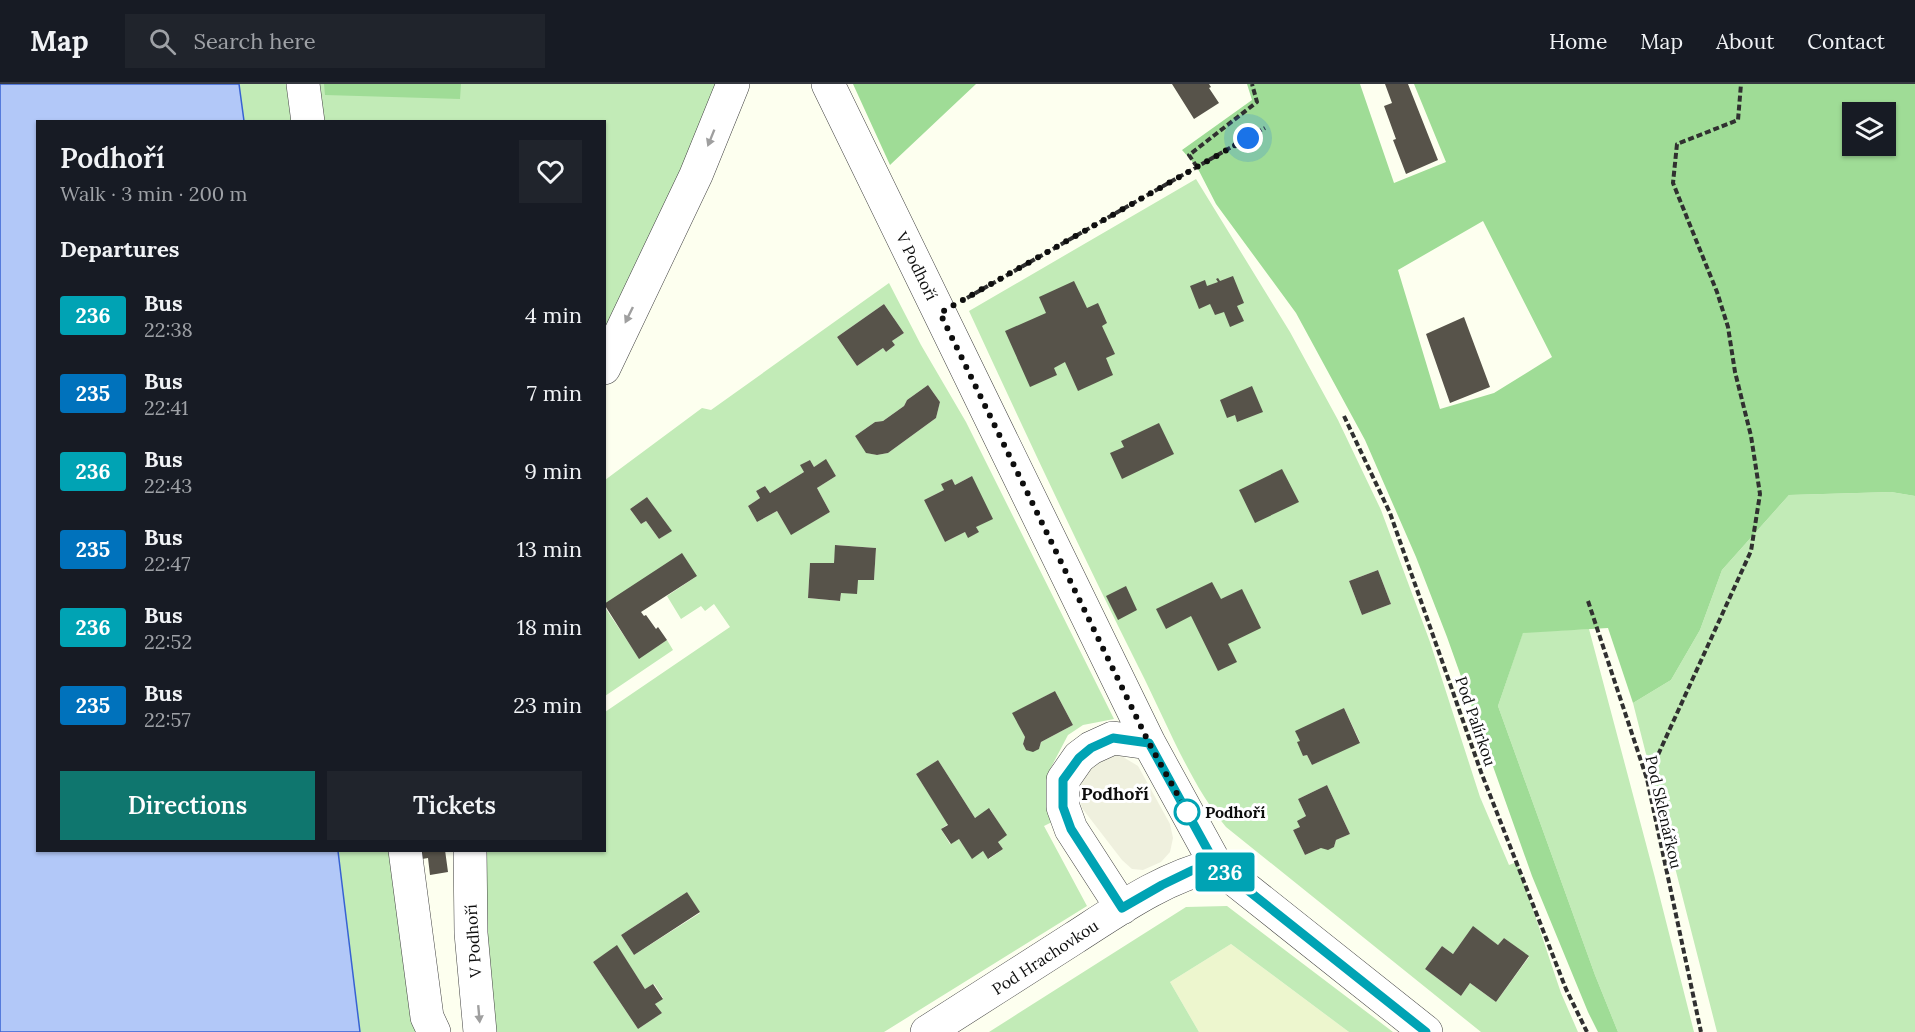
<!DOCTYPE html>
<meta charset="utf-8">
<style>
body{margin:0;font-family:Lora,serif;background:#20242c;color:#f1f3f6;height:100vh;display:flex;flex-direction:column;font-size:22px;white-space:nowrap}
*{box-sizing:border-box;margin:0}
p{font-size:20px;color:#9ea1a6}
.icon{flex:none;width:33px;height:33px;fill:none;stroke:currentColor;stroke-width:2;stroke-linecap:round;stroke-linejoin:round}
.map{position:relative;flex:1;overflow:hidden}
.sheet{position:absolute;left:36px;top:36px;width:570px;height:732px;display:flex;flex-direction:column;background:#171b24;border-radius:0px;box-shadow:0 2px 4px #0004}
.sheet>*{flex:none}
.badge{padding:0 12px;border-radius:4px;font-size:21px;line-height:39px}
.controls{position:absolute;left:1842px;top:18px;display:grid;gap:12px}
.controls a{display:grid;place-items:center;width:54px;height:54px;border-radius:0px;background:#171b24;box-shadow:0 2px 4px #0004;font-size:30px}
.you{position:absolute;width:30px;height:30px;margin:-15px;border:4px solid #fff;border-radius:50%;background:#1a73e8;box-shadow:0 0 0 9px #1a73e833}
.map>.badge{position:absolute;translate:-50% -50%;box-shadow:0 0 0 3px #fff}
h2{padding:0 24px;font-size:22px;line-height:54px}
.round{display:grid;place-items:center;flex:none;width:63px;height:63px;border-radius:0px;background:#20242c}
.summary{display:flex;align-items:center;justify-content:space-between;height:102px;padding:0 24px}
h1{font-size:28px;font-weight:600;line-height:45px}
.primary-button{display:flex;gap:12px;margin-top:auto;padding:12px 24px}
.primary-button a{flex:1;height:69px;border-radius:0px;background:#0f766e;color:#fff;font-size:24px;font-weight:600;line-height:69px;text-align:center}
.primary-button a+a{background:#20242c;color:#f1f3f6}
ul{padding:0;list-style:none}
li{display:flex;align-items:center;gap:18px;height:78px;padding:0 24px}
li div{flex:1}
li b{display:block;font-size:22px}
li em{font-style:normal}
li .badge{min-width:66px;font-weight:700;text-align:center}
header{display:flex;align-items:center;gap:36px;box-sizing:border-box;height:84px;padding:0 30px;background:#171b24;border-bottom:2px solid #363941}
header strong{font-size:28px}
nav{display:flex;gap:33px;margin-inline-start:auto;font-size:21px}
.search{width:420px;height:54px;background:#20242c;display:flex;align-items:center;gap:15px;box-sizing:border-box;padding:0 21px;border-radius:0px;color:#9ea1a6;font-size:22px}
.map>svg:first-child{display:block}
.farmland{fill:#edf6ce}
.green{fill:#c2ebb7;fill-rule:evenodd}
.forest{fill:#9fdc96;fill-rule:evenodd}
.plaza{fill:#eff0de}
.water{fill:#b2c8f8;stroke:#3762d2;stroke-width:1.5}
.building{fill:#57534a}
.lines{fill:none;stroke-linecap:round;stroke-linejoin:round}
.minor-casing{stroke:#414141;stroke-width:34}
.path{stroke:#303030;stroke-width:4;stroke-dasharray:6 3;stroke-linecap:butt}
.minor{stroke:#fff;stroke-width:33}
.oneway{fill:#9f9f9f}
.line-casing{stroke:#fff;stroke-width:14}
.line{stroke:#00a3b4;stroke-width:9}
.walk{stroke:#0e0e0e;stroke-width:6;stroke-dasharray:0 10.8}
.stop-dot{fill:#fff;stroke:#00a3b4;stroke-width:3}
.labels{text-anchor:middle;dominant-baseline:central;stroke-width:6;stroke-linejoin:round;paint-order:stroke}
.street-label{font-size:16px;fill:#0e0e0e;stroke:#fff}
.stop-label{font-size:16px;font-weight:bold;fill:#0e0e0e;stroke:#fff;text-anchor:start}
.neighbourhood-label{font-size:18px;font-weight:bold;fill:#0e0e0e;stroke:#fff}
</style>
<header>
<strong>Map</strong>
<div class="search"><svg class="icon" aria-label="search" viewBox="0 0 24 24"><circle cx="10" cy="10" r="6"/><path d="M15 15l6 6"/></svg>Search here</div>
<nav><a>Home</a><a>Map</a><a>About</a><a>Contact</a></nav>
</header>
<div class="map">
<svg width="1915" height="948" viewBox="0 0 1915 948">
<rect width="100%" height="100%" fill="#fdffef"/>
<path class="farmland" d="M1231 860 1349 948H1199L1170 898Z"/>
<path class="green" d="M239 0H293L298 37H244Z
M312 0H721L605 263 604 38 317 37Z
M1196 95 1290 248 1338 336 1381 426 1430 558 1480 713 1509 781 1517 778 1561 909 1578 948H1481L1226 743C1190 700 1165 635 1139 584 1080 466 1024 346 969 227ZM1378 486 1391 520 1362 531 1349 497ZM1344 624 1360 658 1312 681 1307 671 1303 672 1300 657ZM1327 701 1350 750 1336 756 1334 763 1321 764 1305 771 1293 746 1300 743 1298 737 1306 732 1298 715ZM1473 843 1498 861 1504 854 1529 873 1496 918 1470 899 1461 912 1425 885 1442 862 1453 870Z
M889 199 921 261 966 338 1114 635 1083 641 1068 651 1047 691 1052 738 1044 742 1087 822 884 948H488L478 767 604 766 605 628 730 543 714 520 705 527 701 522 681 535 667 512 697 492 605 520V396L702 324 711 326ZM884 220 904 249 892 257 895 261 886 268 883 264 857 282 837 253ZM928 301 940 318 936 334 888 369 877 371 867 369 855 352 875 338 883 337 904 322 907 316ZM810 376 814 383 826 376 836 392 817 404 830 428 791 450 777 427 757 438 748 422 760 414 756 407 765 402 770 409 804 388 801 381ZM972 392 976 443 978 448 969 453 965 448 945 458 924 416 944 406 942 400 952 395 955 401ZM647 413 671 447 659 455 646 437 641 440 630 425ZM836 461 876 464 874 496H858L841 509 840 517 808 514 810 479H834ZM1055 607 1073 641 1041 658 1039 665 1026 666 1023 660 1025 653 1013 629ZM938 676 975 734 990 725 1006 751 998 758 1003 765 989 775 983 767 972 774 959 755 950 760 941 745 948 740 916 690ZM687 808 700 829 634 871 621 851ZM617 862 645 905 654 900 663 914 655 920 662 929 638 945 593 878Z
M1891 408 1915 412V948H1717L1633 619 1671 596 1700 546 1722 486 1789 411Z
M604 522 639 574 667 556 673 566 605 612Z
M1589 545 1654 790 1694 948H1618L1595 891 1498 622 1523 548Z
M338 767H394L419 948H360Z
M1227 822 1393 948H1349L1231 860 1170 898 1199 948H989L1186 823Z"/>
<path class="forest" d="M324 0H461L460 15 325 11Z
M853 0H976L890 81Z
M1247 0H1360L1394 99 1446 78 1414 0H1915V412L1891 408 1789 411 1722 486 1700 546 1671 596 1633 619 1608 544 1523 549 1498 622 1595 891 1618 948H1598L1588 928 1532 792 1447 553 1416 473 1365 356 1296 229 1216 120 1197 83 1182 66 1252 16ZM1886 28V62H1852V28ZM1483 137 1552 273 1494 309 1440 325 1398 186Z"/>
<path class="plaza" d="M1118 670 1138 682 1170 740 1173 754 1170 768 1161 778 1143 786 1132 785 1122 776 1082 724 1078 707 1081 688 1100 672Z"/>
<path class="water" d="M0 0H239L244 37 38 38V766L338 767 360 948H0Z"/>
<path class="building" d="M1172 0H1209L1211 3 1209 4 1219 19 1194 35Z
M1385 0H1408L1438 76 1406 90 1393 56 1396 55 1384 22 1392 19Z
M1233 192 1244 219 1237 222 1244 237 1230 243 1224 228 1215 231 1210 220 1199 225 1190 202 1205 196 1207 202 1218 198 1216 195 1218 194 1220 197Z
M1074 197 1087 224 1098 219 1107 239 1102 242 1115 270 1106 274 1113 291 1078 307 1065 278 1054 284 1057 291 1030 303 1005 247 1046 229 1039 213Z
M884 220 904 249 892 257 895 261 886 268 883 264 857 282 837 253Z
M1464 233 1490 303 1450 319 1426 250Z
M928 301 940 318 936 334 888 369 877 371 866 369 855 352 875 338 883 337 904 322 907 316Z
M1252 302 1263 328 1237 338 1235 331 1227 334 1220 316Z
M1159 339 1174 370 1122 395 1110 369 1124 363 1121 357Z
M826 375 836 392 817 404 830 428 791 451 777 427 757 438 748 422 760 414 756 407 765 402 770 409 804 388 800 381 810 376 814 383Z
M1282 385 1299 418 1255 439 1239 406Z
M972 392 993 435 976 443 979 448 968 454 965 448 945 458 924 416 944 406 941 400 952 395 955 401Z
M647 413 672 447 659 455 646 437 641 440 630 425Z
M835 461 876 464 874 496H858L857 510 841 509 840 517 808 514 810 479H834Z
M682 469 697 492 641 528 644 532 646 531 656 545 658 543 667 556 639 575 604 520Z
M1378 486 1391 520 1362 531 1349 497Z
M1212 498 1221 515 1242 505 1261 544 1228 560 1237 578 1218 587 1191 532 1166 545 1156 525Z
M1126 502 1137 526 1118 536 1106 512Z
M1055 607 1073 641 1041 658 1039 665 1033 668 1026 666 1023 660 1025 653 1012 629Z
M1344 624 1360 659 1312 681 1307 671 1303 672 1297 658 1300 657 1295 647Z
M938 676 975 734 989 724 1007 751 998 758 1003 765 988 775 983 767 972 775 959 755 951 760 941 745 948 741 916 690Z
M1327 701 1350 750 1336 756 1334 763 1328 766 1321 764 1305 771 1293 746 1300 743 1297 737 1306 732 1298 715Z
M421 766H445L448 788 430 791 428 774 422 775Z
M687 808 700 828 634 871 621 851Z
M1473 842 1498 861 1504 854 1529 872 1496 918 1470 899 1461 912 1425 885 1442 862 1453 870Z
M617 861 645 905 653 900 663 915 655 920 662 929 638 945 593 878Z"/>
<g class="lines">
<g class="minor-casing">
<path id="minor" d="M303 0 308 38
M828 0 1149 659 1216 781 1426 948
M604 284 696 91 733 0
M405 766 427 933 434 948
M470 766 471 849 480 948
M1122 824 1071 745 1063 723V696L1079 673 1091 664 1113 654 1149 659
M927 948C976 917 1025 885 1074 854 1119 825 1164 793 1216 781"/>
</g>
<path class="path" d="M1197 83 1189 71 1257 18 1252 0
M967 214 1265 44
M1344 332 1390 429 1481 688 1566 905 1587 948
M1588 517 1647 695 1701 948
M1647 695 1751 467 1760 410 1751 352 1735 288 1728 243 1717 208 1673 99 1677 60 1738 36 1741 0"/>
<use href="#minor" class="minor"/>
</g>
<defs><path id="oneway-solid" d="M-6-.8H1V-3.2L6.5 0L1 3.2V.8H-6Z" transform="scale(1.5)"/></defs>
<g class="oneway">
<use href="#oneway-solid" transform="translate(711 54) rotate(112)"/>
<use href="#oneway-solid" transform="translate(629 231) rotate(116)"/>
<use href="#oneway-solid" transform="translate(479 930) rotate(85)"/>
</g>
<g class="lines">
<g class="line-casing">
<path id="line" d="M1193 786 1162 801 1122 824 1071 745 1063 723V696L1079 674 1091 664 1113 654 1149 659 1216 781 1426 948"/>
</g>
<use href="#line" class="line"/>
<path class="walk" d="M1187 728 1149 659 940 229 1248 54"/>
</g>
<circle class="stop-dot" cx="1187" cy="728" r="12"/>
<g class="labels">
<g class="street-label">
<text transform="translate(917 182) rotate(64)">V Podhoří</text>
<text transform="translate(1476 637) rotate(71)">Pod Palírkou</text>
<text transform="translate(1664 728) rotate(77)">Pod Sklenářkou</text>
<text transform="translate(473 857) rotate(-94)">V Podhoří</text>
<text transform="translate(1045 873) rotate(-33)">Pod Hrachovkou</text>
</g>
<g class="stop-label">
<text x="1205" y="728">Podhoří</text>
</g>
<g class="neighbourhood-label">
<text x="1115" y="709">Podhoří</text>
</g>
</g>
</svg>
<div class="controls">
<a><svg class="icon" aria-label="layers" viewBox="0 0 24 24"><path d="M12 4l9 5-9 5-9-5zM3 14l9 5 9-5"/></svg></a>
</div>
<div class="you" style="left:1248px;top:54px"></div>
<b class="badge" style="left:1225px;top:788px;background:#00a3b4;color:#fff">236</b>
<section class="sheet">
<div class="summary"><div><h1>Podhoří</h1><p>Walk · 3 min · 200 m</p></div><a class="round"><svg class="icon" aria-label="heart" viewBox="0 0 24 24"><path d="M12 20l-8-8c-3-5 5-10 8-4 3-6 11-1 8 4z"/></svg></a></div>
<h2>Departures</h2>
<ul>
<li><span class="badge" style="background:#00a3b4;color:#fff">236</span><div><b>Bus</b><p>22:38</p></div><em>4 min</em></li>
<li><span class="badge" style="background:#0072bc;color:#fff">235</span><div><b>Bus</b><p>22:41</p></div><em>7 min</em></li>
<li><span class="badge" style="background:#00a3b4;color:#fff">236</span><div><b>Bus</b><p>22:43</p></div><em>9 min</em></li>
<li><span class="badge" style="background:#0072bc;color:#fff">235</span><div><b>Bus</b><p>22:47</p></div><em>13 min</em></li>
<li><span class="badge" style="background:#00a3b4;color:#fff">236</span><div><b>Bus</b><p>22:52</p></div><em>18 min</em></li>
<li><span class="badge" style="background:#0072bc;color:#fff">235</span><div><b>Bus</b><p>22:57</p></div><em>23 min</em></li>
</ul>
<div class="primary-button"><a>Directions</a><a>Tickets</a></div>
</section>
</div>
